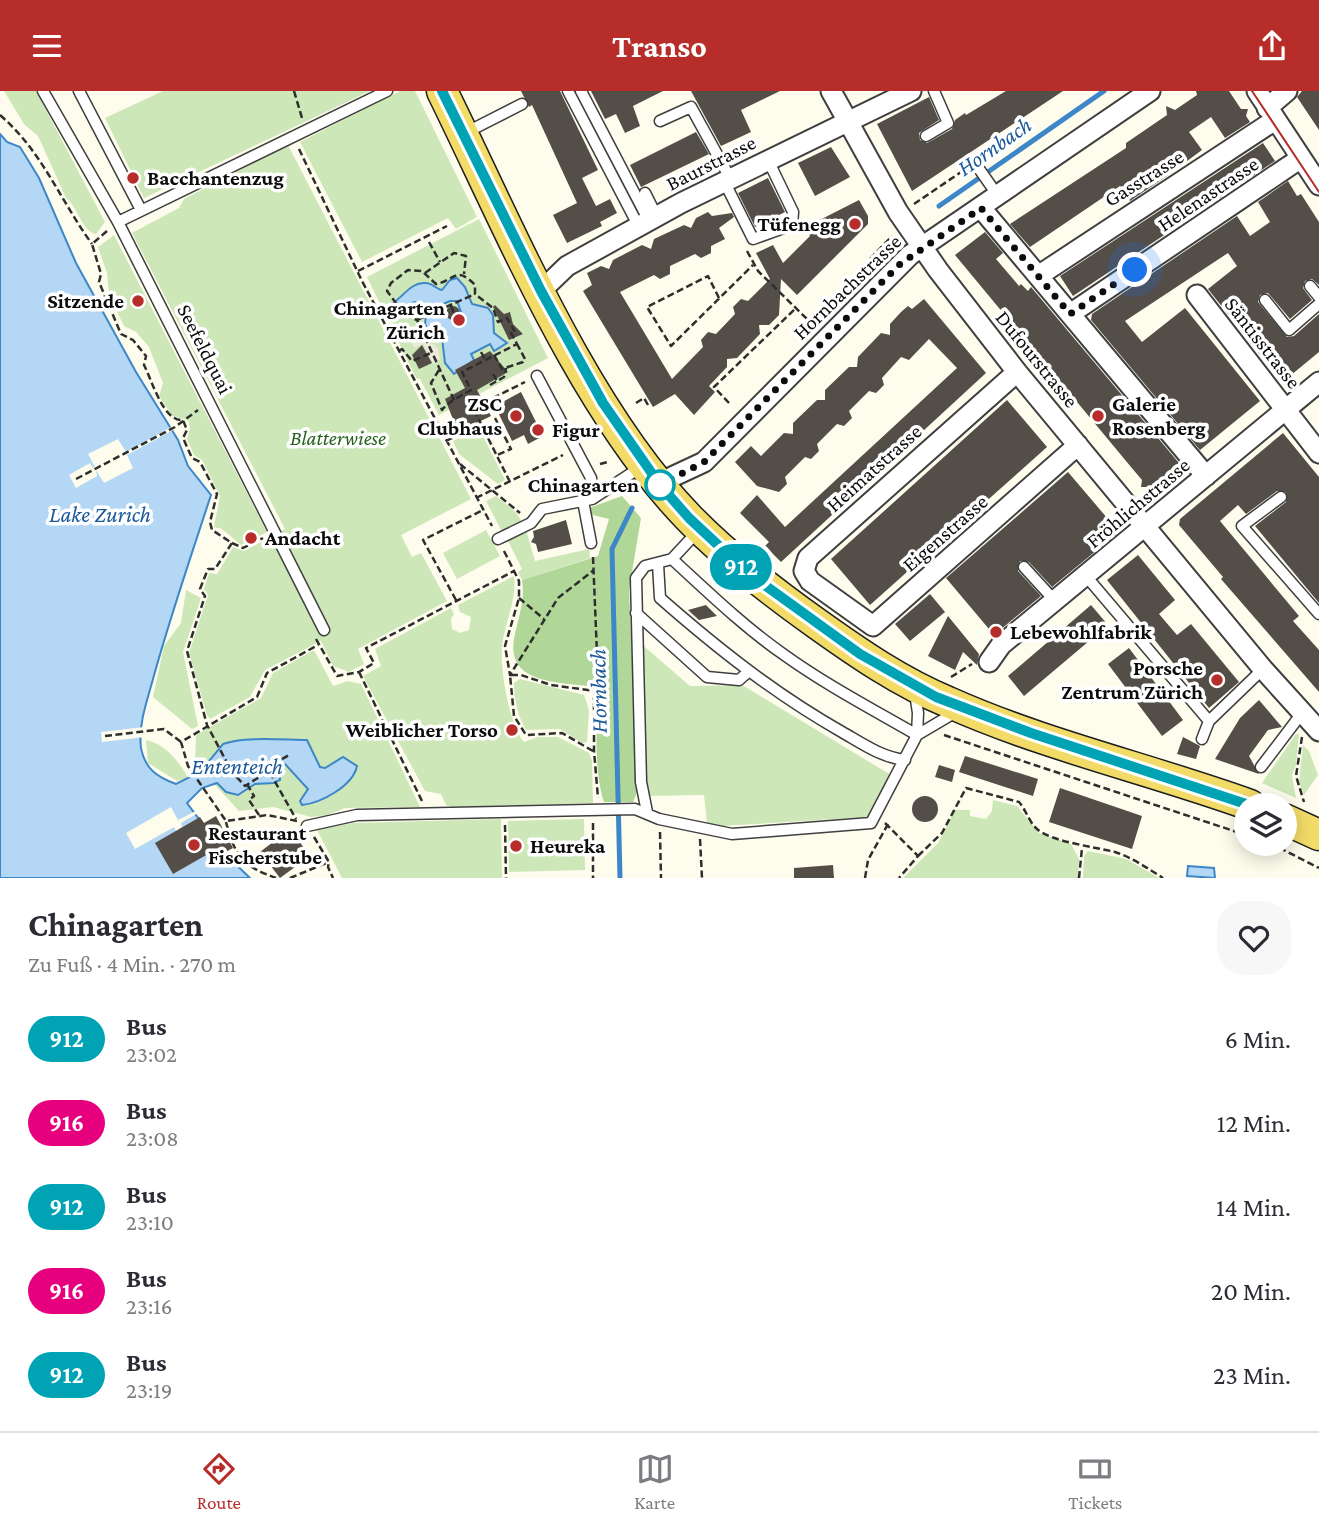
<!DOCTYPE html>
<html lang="de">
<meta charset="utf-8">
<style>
body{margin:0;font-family:"Crimson Pro",serif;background:#f7f7f7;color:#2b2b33;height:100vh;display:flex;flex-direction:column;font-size:26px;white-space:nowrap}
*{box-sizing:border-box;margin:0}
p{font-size:23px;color:#7c7c81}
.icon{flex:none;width:38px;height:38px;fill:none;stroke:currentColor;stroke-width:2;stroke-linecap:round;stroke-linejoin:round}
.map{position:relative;height:787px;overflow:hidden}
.sheet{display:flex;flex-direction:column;background:#fff;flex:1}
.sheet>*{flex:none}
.badge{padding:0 14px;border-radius:23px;font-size:24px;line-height:46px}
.tools{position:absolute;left:1234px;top:702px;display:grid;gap:14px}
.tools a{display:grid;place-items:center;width:63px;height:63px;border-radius:50%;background:#fff;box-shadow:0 4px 18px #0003;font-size:35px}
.you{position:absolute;width:35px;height:35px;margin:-18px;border:5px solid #fff;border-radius:50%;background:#1a73e8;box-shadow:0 0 0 10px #1a73e833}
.map>.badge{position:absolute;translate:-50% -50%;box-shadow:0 0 0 4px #fff}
.round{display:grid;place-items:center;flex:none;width:74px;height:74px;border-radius:28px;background:#f7f7f7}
.summary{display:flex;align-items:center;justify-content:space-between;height:119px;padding:0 28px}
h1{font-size:33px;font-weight:700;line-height:52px}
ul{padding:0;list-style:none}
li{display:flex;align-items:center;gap:21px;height:84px;padding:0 28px}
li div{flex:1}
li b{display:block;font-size:26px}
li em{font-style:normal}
li .badge{min-width:77px;font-weight:700;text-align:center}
header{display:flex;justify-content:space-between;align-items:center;height:91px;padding:0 28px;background:#b72d2a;color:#fff;font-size:32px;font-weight:700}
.menu{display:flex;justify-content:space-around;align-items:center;height:98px;border-top:2px solid #e1e1e2;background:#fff;font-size:19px;color:#7c7c81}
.menu a{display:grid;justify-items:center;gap:4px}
.menu .active{color:#b72d2a}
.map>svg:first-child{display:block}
.green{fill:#cde7b8}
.forest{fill:#b0d798}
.plaza{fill:#edeadc}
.water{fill:#b3d7f4;stroke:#3d86c8;stroke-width:2;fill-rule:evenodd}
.pier{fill:#fefcec}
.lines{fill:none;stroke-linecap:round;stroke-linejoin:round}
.stream{stroke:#3d86c8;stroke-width:5}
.building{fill:#544e49}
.service-casing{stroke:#3f3f3f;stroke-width:13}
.minor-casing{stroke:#3f3f3f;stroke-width:23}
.primary-casing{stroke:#1d1d1d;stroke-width:33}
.path{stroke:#2e2e2e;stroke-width:2.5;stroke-dasharray:7 3.5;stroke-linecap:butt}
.service{stroke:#fff;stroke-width:10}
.minor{stroke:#fff;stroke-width:19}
.primary{stroke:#f3db67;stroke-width:30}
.tram{stroke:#b72d2a;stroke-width:2}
.line-casing{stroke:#fff;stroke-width:16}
.line{stroke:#00a3b4;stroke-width:10}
.walk{stroke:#0c0c0c;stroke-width:7;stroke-dasharray:0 12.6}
.poi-dot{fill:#b72d2a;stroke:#fff;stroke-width:2.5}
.stop-dot{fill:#fff;stroke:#00a3b4;stroke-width:3.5}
.labels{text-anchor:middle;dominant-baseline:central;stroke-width:7;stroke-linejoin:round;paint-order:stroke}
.street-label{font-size:21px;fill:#0c0c0c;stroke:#fff}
.poi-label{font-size:21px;font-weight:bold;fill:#0c0c0c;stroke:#fff;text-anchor:start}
.park-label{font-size:21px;font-style:italic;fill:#28611f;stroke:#fff}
.stop-label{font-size:21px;font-weight:bold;fill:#0c0c0c;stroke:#fff;text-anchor:end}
.water-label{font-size:23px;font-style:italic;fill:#1b5999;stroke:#fff}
</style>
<header><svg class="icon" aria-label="menu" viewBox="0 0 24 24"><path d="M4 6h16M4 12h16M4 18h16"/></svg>Transo<svg class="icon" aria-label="share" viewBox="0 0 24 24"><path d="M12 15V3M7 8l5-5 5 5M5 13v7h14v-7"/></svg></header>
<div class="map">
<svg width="1319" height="787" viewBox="0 0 1319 787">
<rect width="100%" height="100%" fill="#fefcec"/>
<path class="green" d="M4 0H36L105 131 96 143C82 141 78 116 66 107L38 45 24 33Z
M163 0H370L144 107 105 27Z
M400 0H415L477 126 456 138 448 127 362 171 300 51Z
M288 54 471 408 401 444 412 466 421 462 447 510 358 558 364 573 349 581 333 575 321 550 265 579 250 606 210 628 207 624 189 562 208 504 204 498 209 482 217 483 233 456 244 460 285 438 132 142 179 117 184 108Z
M479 128 548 267 439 324 420 288 416 287 367 186Z
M114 144 267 441 241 454 222 438 214 436 220 405 202 369 194 364 187 348 190 337 188 329 172 325 159 305 163 292 149 256 136 241 124 235 109 205 107 182 98 156Z
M479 337 505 389 498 393 459 363 453 350Z
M496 405 516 421 523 433 503 443 486 410Z
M486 439 500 465 457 488 443 462Z
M526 439 535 470 589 458 590 467 522 489 518 481 522 478 507 448Z
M514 485C517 510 505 530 502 555 500 578 509 634 524 651L538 646H558L589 662 592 670 593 712 453 716 446 714 441 703 425 700 363 585 381 575 375 558 451 517 454 523 451 528 452 538 460 542 469 539 471 526 460 521 458 514Z
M186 499 201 507 183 561 198 635 192 638 153 606 164 555 181 532Z
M639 551 690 595 742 594 891 684 867 726 722 735 707 732 704 704 647 705Z
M314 559 333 595 348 590 361 593 420 716 345 717 327 724 311 726 273 716 239 720 195 672 196 644 261 607 273 582Z
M520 588 584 604 589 619 587 651 582 652 560 638 526 639C518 626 514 609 514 592Z
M1296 643H1299L1296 674 1292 684 1296 707 1262 692Z
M146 649C165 653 179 670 188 687L177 690 148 672Z
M1303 654 1309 660 1318 684 1304 704 1299 691Z
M993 709 1017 715 1039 742 1071 753 1079 768 1078 787H903L938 752 955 719H970V725L986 728 992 720Z
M501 728 502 787H342L317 739 353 732Z
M584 728 585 779 509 781 508 730Z
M1088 760 1126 768 1159 787H1083L1084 765Z"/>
<path class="forest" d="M622 405 641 427 629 499 638 699 633 711H604C594 682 595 628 601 597 565 590 502 597 515 543 519 525 525 508 522 489L598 465 609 428 589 423V417Z"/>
<path class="plaza" d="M417 249 430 251 438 257 440 268 433 273 423 253 414 257 412 252Z"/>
<path class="water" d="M0 43 7 51 20 56 39 87 76 172 136 281 178 349 188 375 211 404C191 465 170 526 153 588 147 610 138 634 141 657 145 678 157 686 176 693L200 681 223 653C245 645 285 649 307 649L320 676 325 677 343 666 357 675C353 695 321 712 302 714L300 710 308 698 285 673 279 676 280 689 274 692 255 693 238 704 226 701 217 692 202 697 187 712 226 764 250 787H0Z
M457 187 465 196 472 213 488 217 493 224 494 242 507 252 494 260 490 253 471 263 474 269 454 283 445 272 442 247 431 244 425 233 427 214 415 211 400 216 396 221 386 222 383 215C399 216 407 190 426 192 432 192 436 198 442 199L450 189ZM450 210H457L461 221 455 229 443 222V213Z
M1188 775 1214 777 1215 787 1187 785Z"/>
<path class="pier" d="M173 335 175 338 127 364 133 377 104 392 96 379 97 385 76 397 69 384 90 372 93 377 95 376 88 363 118 348 126 361Z
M145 636V646L102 651 101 641Z
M171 716 178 729 196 720 198 722 181 732 182 736 176 740 174 736 135 758 126 742Z"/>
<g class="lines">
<path class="stream" d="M939 115 1104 0
M620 787 612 458 632 417"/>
</g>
<path class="building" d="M521 0H560L598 79 582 87 596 115 610 108 617 122 600 131 602 135 567 152 553 124 577 112 532 14 529 16Z
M591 0H663L633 15 640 35 625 42 616 23 605 28Z
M691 0H780L741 19 751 41 721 55Z
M1006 0H1063L912 100 877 33 929 6 939 29 919 42 920 49 927 52 952 38 955 29 965 22 966 24Z
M1196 0H1229L1241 18H1248L1246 25 1250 31 1225 47 1211 26 1189 41 1202 59 1164 87 1130 110 1120 95 1030 156 1010 133 1126 57V52L1167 24 1166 15 1175 19 1197 4Z
M1302 0H1319V39L1297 6Z
M696 41 709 63 641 96 630 74Z
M1263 52 1275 70 1073 205 1060 185Z
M831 56 850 86 815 105 798 72Z
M768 87 785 121 755 136 738 102Z
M1288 90 1297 105 1301 103 1319 131V194L1312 188 1305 190 1303 197 1312 209 1290 228 1268 202 1260 204 1258 211 1287 246 1294 245 1319 223V261L1285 289H1280L1208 198 1237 175 1228 162 1125 230 1142 251 1185 217 1260 310 1200 359 1091 229 1092 223 1237 125 1250 145 1270 131 1258 111Z
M859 109 868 125V133L797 204 781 188 779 224 769 234H759L760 243 737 267 727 268V276L709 295 715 301 694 324 675 303 653 316 583 200 592 194 587 182 601 175 609 178 613 169 642 154 651 158 654 148 684 134 691 137 696 127 708 121 712 125 732 122 734 126 719 137 725 148 711 155V162L701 167 695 163 670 175V183L660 188 654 184 620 201 672 288 703 256 701 249 708 241 716 243 735 223 733 216 741 208 748 210 770 188 756 162 773 154 783 172 810 145 806 136Z
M985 141 1003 162 996 168 1019 195 1021 193 1028 200 1031 196 1184 378 1154 404 1148 396H1141L1142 389 1131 376 955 164Z
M924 208 986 282 781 471 765 455 769 451 740 422 757 404 785 436 957 277 929 248 909 269 901 266 882 287 884 294 876 302 869 300 849 320 852 327 844 335 837 333 817 353 819 360 811 368 805 366 785 386 787 393 779 401 757 395 735 371 751 355 761 365 784 342 793 343V332L817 309H825V299L849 276H857L858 266 881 242 890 244V233L901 221 908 215 912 218Z
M495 214 504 223 510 221 513 233 523 243 509 249 493 216Z
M446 222a7 7 0 1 1 14 0a7 7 0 1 1-14 0Z
M422 254 432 272 419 278 412 264Z
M490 260 508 281 477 299 491 325 458 341 445 308 465 297 455 279Z
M521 301 543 345 528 353 524 344 512 350 495 315Z
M1007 309 1047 356 870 514 831 468Z
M1283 342 1319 386V512L1255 435 1286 411V401L1277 400 1246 423 1238 414 1220 430 1299 525 1293 530 1319 559V601L1221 488 1223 486 1179 434 1180 428Z
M1068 381 1119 441 1052 496 1029 471 1020 470 1018 480 1041 505 994 544 946 487Z
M566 429 572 453 538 461 536 453 531 451 534 446 533 440Z
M1138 464 1175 509 1159 523 1177 544 1191 533 1239 591 1209 617 1107 489Z
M930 503 945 521 910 550 895 533Z
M706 514 717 525 699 529 688 519Z
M1091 514 1108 534 1024 605 1008 585Z
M948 525 979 563 977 574 963 561 955 579 928 565Z
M1129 557 1183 629 1162 645 1108 573Z
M1259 609 1282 636 1268 639 1249 665 1259 683 1215 668 1240 627Z
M1183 646 1200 655 1196 668 1177 663Z
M965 665 1038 688 1033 705 959 681Z
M939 674 955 679 952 691 935 686Z
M1060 697 1142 725 1132 758 1049 731Z
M912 718a13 13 0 1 1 26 0a13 13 0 1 1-26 0Z
M216 725 233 757 218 765 215 759 173 783 155 752 200 726 204 732Z
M290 738 310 765 280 787 260 761Z
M833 774 834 787H794V777Z"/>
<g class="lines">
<g class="service-casing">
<path id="service" d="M43 0 118 131 324 539
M79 0 141 119
M568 0 639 136
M581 0 649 130
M660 30 691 16 730 87
M467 41 522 13
M926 45 948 32 934 0
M975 72 998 105
M724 90 753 148 792 134 793 121 768 69
M645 102 657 126
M118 131 387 0
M1310 195 1319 206
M1265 209 1289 239 1319 213
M537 285 591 387 592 408
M1281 406 1242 435 1319 523
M583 410 591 452
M498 448 531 432 542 418 592 408 641 376
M672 468C708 501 743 535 783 563 826 594 872 618 917 644L918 622 915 602
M658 473 660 507C717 557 775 603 842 641 863 653 881 666 905 669
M1024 476 1055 510
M1086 485 1209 630 1263 578
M636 522 707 586 739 589 748 581
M1202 648 1209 630
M1261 676 1302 622
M647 721 641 691 636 487 645 475 672 468 699 439
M307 735 357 724 635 718 659 728 732 743 871 732 917 644 956 621"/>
</g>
<g class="minor-casing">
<path id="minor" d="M831 0 898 121 938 179 1017 281 1263 578 1319 640
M1257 0 1319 94
M1267 17 1287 0
M981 117 1206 385
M1038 185 1275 29
M541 200 567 175 681 112 911 0
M1197 204 1319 362
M1070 223 1301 67
M1017 281 808 467 804 480 810 490 873 535 1078 354
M659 392 704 371 910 164 1150 0
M989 571 1001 554 1319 291"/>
</g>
<g class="primary-casing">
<path id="primary" d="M442 0C509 136 583 318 689 427 728 467 771 500 816 532 858 562 900 591 948 611 1044 654 1150 678 1250 714
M1284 728 1319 744"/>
</g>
<path class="path" d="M294 0 302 27
M0 24C42 60 60 109 92 153
M299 58 362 190 492 435
M914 113 964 79
M107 140 92 153 101 183 99 191 121 243 133 249 146 265 144 274C152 289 163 331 183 329L187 339 183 347 192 367 200 371 217 403 210 431 212 439 232 452 215 478H208L200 498 205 505 187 560 207 634 232 681 245 695 269 680 296 728
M429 151 440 171
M747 160 758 180 809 230
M870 168 892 145
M358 180 447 135
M425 182 454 162 466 165 464 183
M719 207 708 185 647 216 671 255 753 174
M451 215 454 222
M417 229 475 203
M424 241 440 247
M399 260 402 258 412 270 431 262
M481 261 486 270
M494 264 502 278 523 271 525 268 517 253
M439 279 431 292 442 319C449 310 461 305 471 299L462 281 517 253 511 242 515 241 507 227 498 231 493 217 475 203V194C456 174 454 190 436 193L422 180 408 179 391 192 387 200 405 224 417 229 454 309
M493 283 497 290
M490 294 504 286 506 277
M636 312 644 307 648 314
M729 312 714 296 796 217
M495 327 511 358 497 364
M446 350 481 333
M460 373 520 422
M600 373 608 371
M76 388 175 336 198 319
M510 391 473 317 525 291
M476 407 563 364
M232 452 243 457 263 447
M504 460 519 490V507L505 555 510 584 558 507 594 479
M593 466 598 587 594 607V660L598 707
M519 507 544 528
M456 509 423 449 483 419
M316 548 337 585 359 581 374 572 366 557 514 480
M359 581 422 710
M951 586 972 573
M944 644 1246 744
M105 645 164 638 181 651
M1302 646 1296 685 1304 711
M593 660 562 642 526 644 514 625 510 584H521L551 594 595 600
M269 680 267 677 289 664
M247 693 254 705 249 709 259 724
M297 730 267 724 226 730 188 675 181 651 257 606 267 582 318 554
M226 731C235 766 243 775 276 787
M593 732V787
M885 732 918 765 899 787
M505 734 506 787
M660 741 661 787
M314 746 329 771 328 776 333 787
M700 748 702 787
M1270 752 1319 777
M918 765 942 742 966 697 1019 711C1026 719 1029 731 1037 738 1051 751 1096 756 1115 761 1133 767 1147 777 1163 787
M290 787 329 771
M865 787 868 769 888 733
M1079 787 1082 757"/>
<use href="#service" class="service"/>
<use href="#minor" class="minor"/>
<use href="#primary" class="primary"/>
<path class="tram" d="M1252 0 1319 101"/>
</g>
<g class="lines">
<g class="line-casing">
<path id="line" d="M442 0 541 200 603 312 660 394 689 427 748 482 860 563 936 606 1031 642 1249 714"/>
</g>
<use href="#line" class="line"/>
<path class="walk" d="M660 394 704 371 899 174 981 117 1070 223 1135 179"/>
</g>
<g class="poi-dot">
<circle cx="133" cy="87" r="7"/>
<circle cx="855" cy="133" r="7"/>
<circle cx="138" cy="210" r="7"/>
<circle cx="459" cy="229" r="7"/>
<circle cx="516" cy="325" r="7"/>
<circle cx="1098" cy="325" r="7"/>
<circle cx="538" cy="339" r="7"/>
<circle cx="251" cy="447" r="7"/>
<circle cx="996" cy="541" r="7"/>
<circle cx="1217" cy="589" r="7"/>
<circle cx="512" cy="639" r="7"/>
<circle cx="194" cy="754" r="7"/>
<circle cx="516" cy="755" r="7"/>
</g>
<circle class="stop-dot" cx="660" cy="394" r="14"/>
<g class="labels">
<g class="street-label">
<text transform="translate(711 72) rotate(-27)">Baurstrasse</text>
<text transform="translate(1144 87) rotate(-32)">Gasstrasse</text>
<text transform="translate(1208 103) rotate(-34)">Helenastrasse</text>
<text transform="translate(847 196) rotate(-44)">Hornbachstrasse</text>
<text transform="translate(1263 252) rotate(52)">Säntisstrasse</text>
<text transform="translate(205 258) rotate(63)">Seefeldquai</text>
<text transform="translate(1037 268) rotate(51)">Dufourstrasse</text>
<text transform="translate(874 377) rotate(-42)">Heimatstrasse</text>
<text transform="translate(1138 412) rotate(-40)">Fröhlichstrasse</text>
<text transform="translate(945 442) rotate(-41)">Eigenstrasse</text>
</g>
<g class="poi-label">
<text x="147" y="87">Bacchantenzug</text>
<text x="841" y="133" text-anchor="end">Tüfenegg</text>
<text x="124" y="210" text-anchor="end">Sitzende</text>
<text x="445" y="217" text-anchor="end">Chinagarten<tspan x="445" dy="24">Zürich</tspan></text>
<text x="502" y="313" text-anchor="end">ZSC<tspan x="502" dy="24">Clubhaus</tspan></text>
<text x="1112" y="313">Galerie<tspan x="1112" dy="24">Rosenberg</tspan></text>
<text x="552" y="339">Figur</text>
<text x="265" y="447">Andacht</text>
<text x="1010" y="541">Lebewohlfabrik</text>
<text x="1203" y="577" text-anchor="end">Porsche<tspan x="1203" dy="24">Zentrum Zürich</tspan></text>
<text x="498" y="639" text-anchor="end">Weiblicher Torso</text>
<text x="208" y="742">Restaurant<tspan x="208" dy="24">Fischerstube</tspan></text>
<text x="530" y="755">Heureka</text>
</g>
<g class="park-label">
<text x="338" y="347">Blatterwiese</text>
</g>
<g class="stop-label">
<text x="639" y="394">Chinagarten</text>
</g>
<g class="water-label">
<text transform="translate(994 55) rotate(-35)">Hornbach</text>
<text x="100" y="423">Lake Zurich</text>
<text transform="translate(598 600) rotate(-91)">Hornbach</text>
<text x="237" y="675">Ententeich</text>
</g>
</g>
</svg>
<div class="tools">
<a><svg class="icon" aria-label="layers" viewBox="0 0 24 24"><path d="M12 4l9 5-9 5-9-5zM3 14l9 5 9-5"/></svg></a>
</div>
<div class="you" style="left:1135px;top:179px"></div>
<b class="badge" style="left:741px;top:476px;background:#00a3b4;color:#fff">912</b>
</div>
<section class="sheet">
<div class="summary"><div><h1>Chinagarten</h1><p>Zu Fuß · 4 Min. · 270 m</p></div><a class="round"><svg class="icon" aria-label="heart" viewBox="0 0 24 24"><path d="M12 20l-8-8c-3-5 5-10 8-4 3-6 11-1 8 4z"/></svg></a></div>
<ul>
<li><span class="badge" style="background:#00a3b4;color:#fff">912</span><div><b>Bus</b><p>23:02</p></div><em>6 Min.</em></li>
<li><span class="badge" style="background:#e6007e;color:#fff">916</span><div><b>Bus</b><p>23:08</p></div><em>12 Min.</em></li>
<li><span class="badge" style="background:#00a3b4;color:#fff">912</span><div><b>Bus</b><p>23:10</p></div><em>14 Min.</em></li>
<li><span class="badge" style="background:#e6007e;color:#fff">916</span><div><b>Bus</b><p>23:16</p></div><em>20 Min.</em></li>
<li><span class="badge" style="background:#00a3b4;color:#fff">912</span><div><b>Bus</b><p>23:19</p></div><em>23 Min.</em></li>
</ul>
</section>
<nav class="menu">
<a class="active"><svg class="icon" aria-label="directions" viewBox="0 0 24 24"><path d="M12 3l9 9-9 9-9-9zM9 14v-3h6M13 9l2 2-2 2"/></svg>Route</a>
<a><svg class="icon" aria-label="map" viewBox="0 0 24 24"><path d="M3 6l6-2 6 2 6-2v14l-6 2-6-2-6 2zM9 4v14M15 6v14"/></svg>Karte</a>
<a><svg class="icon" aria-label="tickets" viewBox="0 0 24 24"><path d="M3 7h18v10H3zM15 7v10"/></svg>Tickets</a>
</nav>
